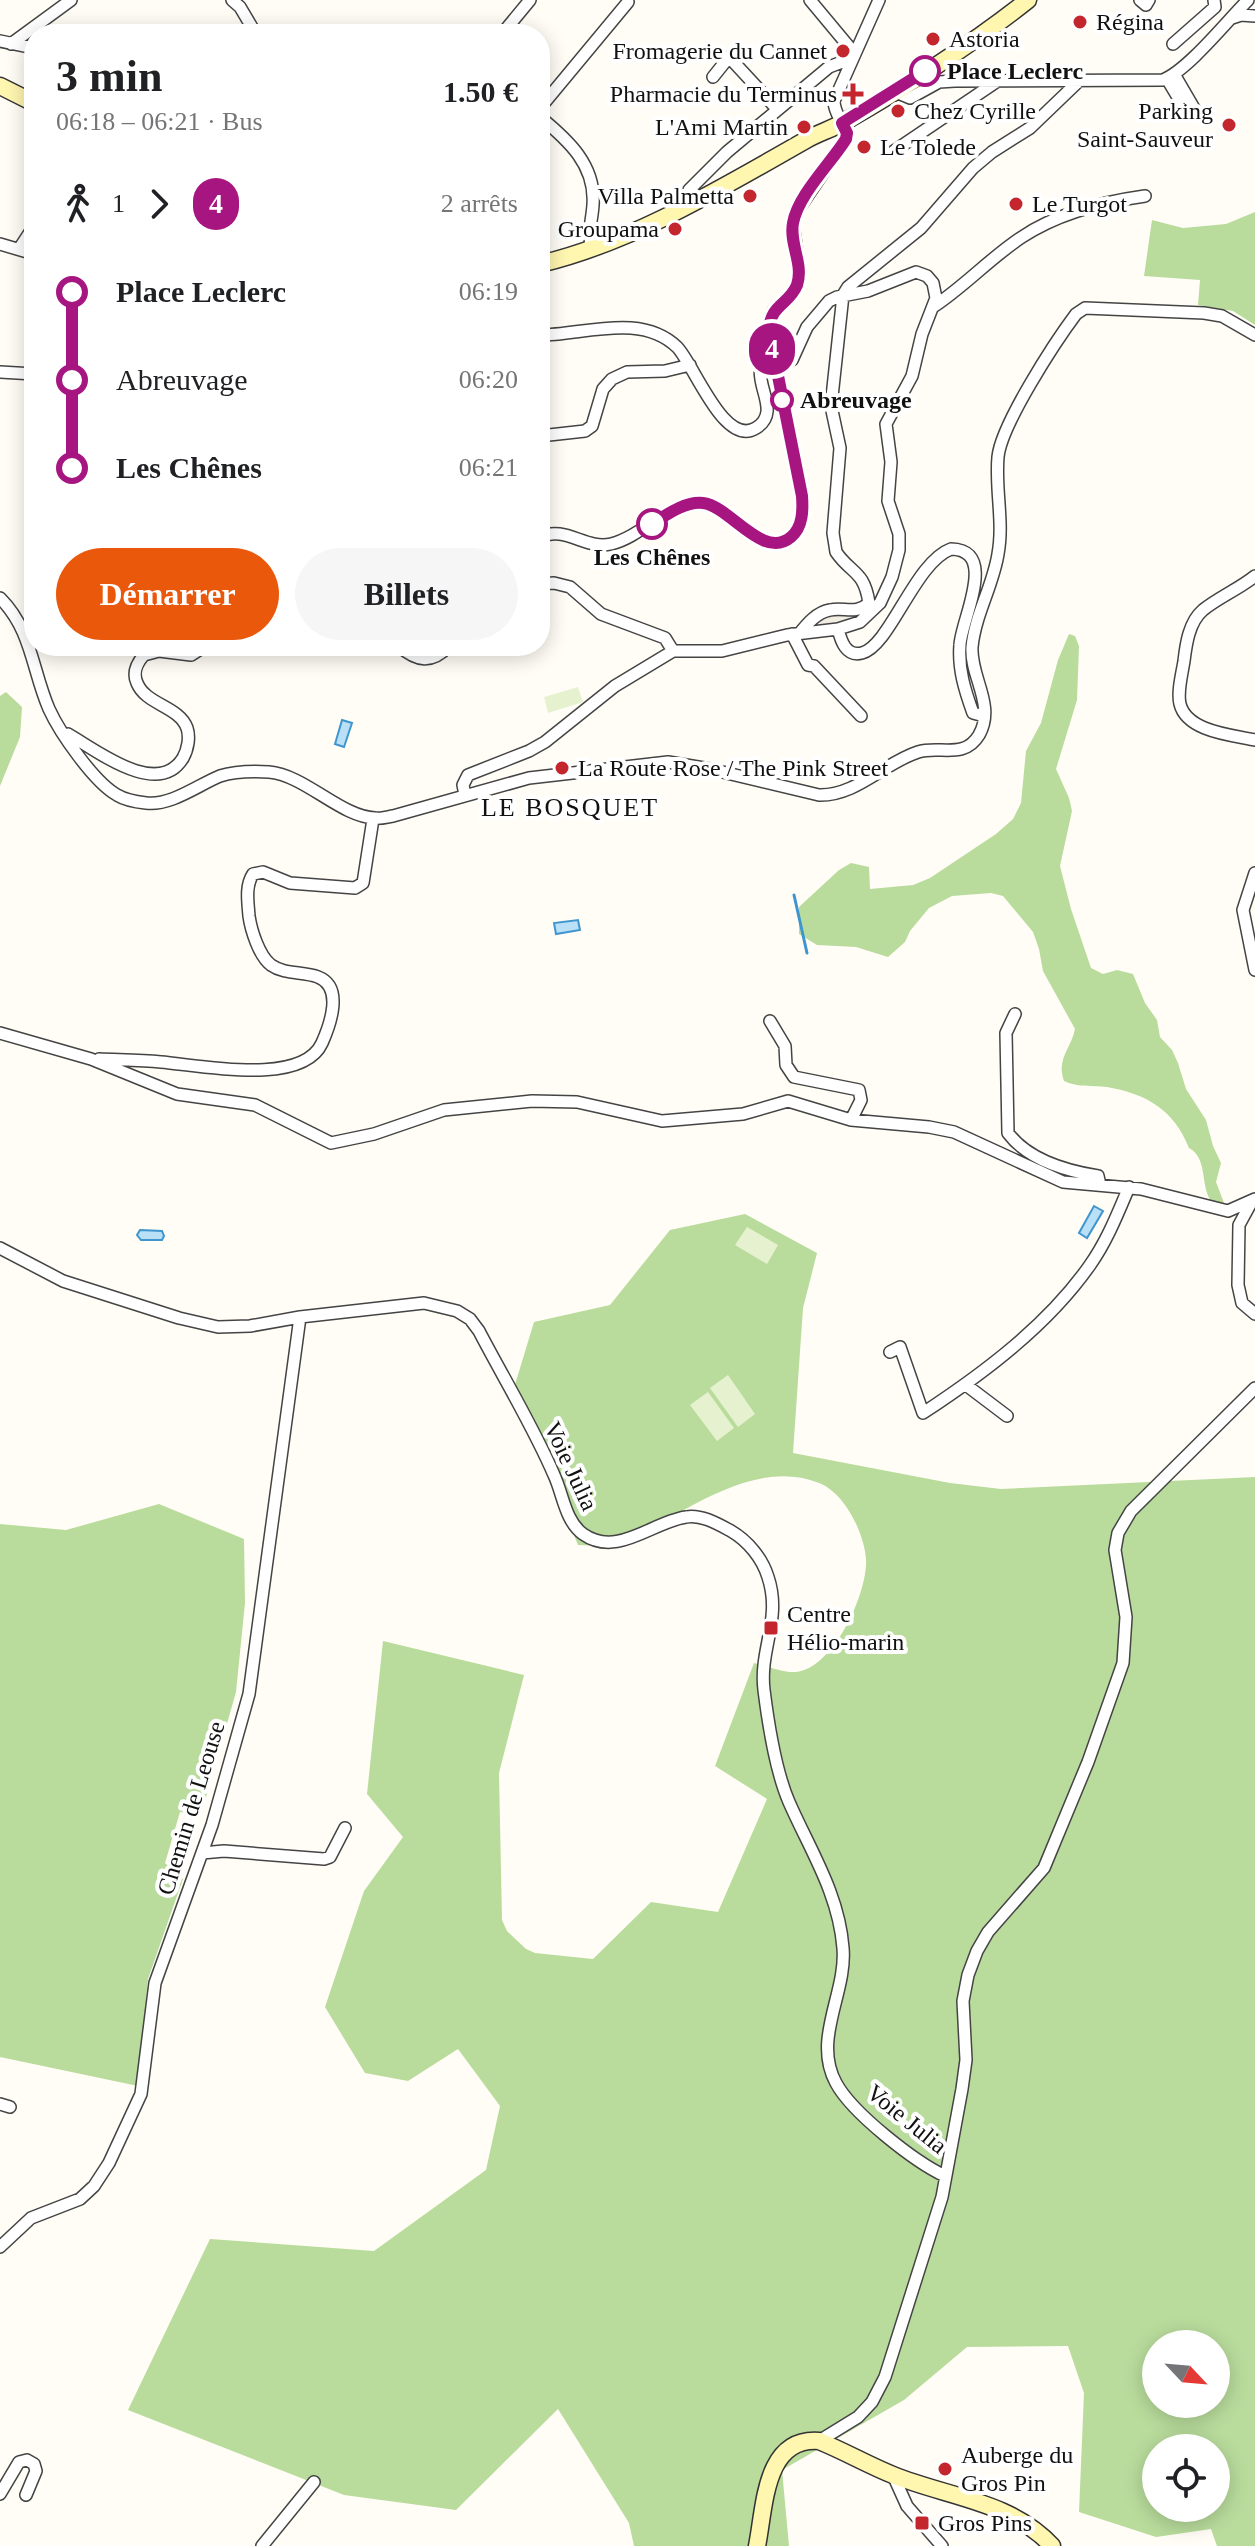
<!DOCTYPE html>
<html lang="fr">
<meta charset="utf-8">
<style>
body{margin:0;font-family:Georgia,serif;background:#f6f6f6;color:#202124;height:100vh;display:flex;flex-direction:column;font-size:30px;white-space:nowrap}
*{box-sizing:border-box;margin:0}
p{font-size:26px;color:#757577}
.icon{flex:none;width:44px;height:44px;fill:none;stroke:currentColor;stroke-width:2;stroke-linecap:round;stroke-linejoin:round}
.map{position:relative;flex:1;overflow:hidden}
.drawer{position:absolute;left:24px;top:24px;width:526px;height:632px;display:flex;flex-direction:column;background:#fff;border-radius:32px;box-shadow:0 4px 20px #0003}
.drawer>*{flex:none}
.badge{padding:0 16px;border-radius:26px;font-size:28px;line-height:52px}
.needle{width:52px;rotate:116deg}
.fabs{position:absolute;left:1142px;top:2330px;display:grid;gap:16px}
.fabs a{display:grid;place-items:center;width:88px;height:88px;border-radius:50%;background:#fff;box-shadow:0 4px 20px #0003;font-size:40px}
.map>.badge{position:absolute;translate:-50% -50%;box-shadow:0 0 0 4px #fff}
.legs{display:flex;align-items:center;gap:12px;height:88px;padding:0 32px;font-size:26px}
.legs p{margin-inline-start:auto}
.head{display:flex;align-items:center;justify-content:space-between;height:136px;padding:0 32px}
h1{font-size:44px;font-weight:600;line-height:60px}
.primary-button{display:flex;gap:16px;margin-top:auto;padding:16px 32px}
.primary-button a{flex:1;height:92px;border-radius:48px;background:#ea580c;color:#fff;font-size:32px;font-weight:600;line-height:92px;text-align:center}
.primary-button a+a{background:#f6f6f6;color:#202124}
ul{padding:0 32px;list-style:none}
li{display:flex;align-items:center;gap:28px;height:88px;font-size:30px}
li i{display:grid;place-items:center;width:12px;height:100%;margin:0 10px;background:currentColor}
li i::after{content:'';width:20px;height:20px;margin:-10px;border:6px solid;border-radius:50%;background:#fff}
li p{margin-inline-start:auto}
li:first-child i{background:linear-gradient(#0000 50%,currentColor 0)}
li:last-child i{background:linear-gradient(currentColor 50%,#0000 0)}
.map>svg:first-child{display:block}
.forest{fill:#b9dc9c;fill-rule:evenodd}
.pitch{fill:#e6f2cf}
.plaza{fill:#f1ede2}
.water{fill:#b9e0f7;stroke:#3f96cf;stroke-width:2}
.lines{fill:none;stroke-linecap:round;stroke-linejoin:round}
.stream{stroke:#3f96cf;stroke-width:3}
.street-casing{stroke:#444;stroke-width:14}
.secondary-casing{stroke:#333;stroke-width:19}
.street{stroke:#fff;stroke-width:11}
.secondary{stroke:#fff6b0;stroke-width:16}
.line-1-casing{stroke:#fff;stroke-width:18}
.line-1{stroke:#a61580;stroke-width:12}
.poi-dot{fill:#c4262e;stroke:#fff;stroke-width:3}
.stop-1-dot{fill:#fff;stroke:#a61580;stroke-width:4}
.labels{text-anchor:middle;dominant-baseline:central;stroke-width:8;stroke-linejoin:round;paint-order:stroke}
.poi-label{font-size:24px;fill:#111;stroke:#fff;text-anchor:start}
.stop-label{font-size:24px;font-weight:bold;fill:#111;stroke:#fff;text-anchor:start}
.street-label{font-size:24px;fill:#111;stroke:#fff}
.neighbourhood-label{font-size:26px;letter-spacing:2px;fill:#111;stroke:#fff}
</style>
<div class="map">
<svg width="1255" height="2546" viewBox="0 0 1255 2546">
<rect width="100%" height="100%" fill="#fffdf5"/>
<path class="forest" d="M1255 212V325L1233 311 1198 305 1200 280 1144 276 1152 220 1183 228 1226 224Z
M1069 634 1075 636 1079 646 1077 700 1056 769 1069 798 1072 811 1060 866 1071 909 1091 968 1103 974 1117 970 1133 974 1145 1003 1157 1020 1160 1037 1172 1050 1178 1063 1186 1089 1206 1120 1213 1146 1221 1163 1216 1182 1224 1203 1211 1201C1200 1185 1208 1158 1189 1148 1174 1110 1147 1094 1107 1087 1091 1085 1079 1088 1064 1081 1056 1059 1071 1049 1075 1029L1043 971 1039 949 1033 932 1003 896 991 893 952 896 929 908 910 931 905 942 888 957 856 947 817 945 799 934V907L839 870 851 863 869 867 870 889 913 885 930 878 996 834 1013 819 1021 803 1026 751 1041 723 1058 660Z
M6 692 22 707 20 737 0 786V696Z
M745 1214 817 1253 803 1308 793 1453 950 1483 1001 1489 1255 1477V2546H1217L1211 2529 1156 2537 1079 2512 1084 2393 1068 2346 967 2347 904 2400 782 2470 789 2546H634L629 2523 558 2409 456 2510 344 2495 128 2410 210 2239 374 2251 486 2170 500 2106 458 2049 408 2081 365 2073 325 2007 364 1891 403 1837 367 1794 383 1641 524 1675 499 1773 502 1920 507 1931 526 1949 535 1953 593 1959 651 1902 718 1912 767 1799 715 1766 754 1663C766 1666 784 1673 796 1672 834 1668 868 1592 866 1559 864 1533 845 1493 819 1483 762 1460 701 1501 653 1527 643 1533 632 1540 621 1544 609 1548 591 1545 578 1545L514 1388 534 1322 610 1305 670 1230ZM1156 2344H1216V2404H1156ZM1156 2448H1216V2508H1156Z
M159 1504 244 1539 245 1603 236 1692 201 1815 180 1812 165 1863 183 1879 148 1979 138 2086 0 2057V1524L66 1530Z"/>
<path class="pitch" d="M578 687 583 702 548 713 544 697Z
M747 1227 778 1245 767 1264 735 1245Z
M728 1375 755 1414 738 1427 710 1388Z
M708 1392 734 1428 717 1441 690 1405Z"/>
<path class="plaza" d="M835 613 863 614 814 629V625L823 616Z"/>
<path class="water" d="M342 720 352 723 344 747 335 744Z
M578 920 580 930 556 934 554 923Z
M1094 1206 1103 1211 1087 1238 1079 1233Z
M140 1230 162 1231 164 1236 162 1240H141L137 1235Z"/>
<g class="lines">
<path class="stream" d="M794 895 807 953"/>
<g class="street-casing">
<path id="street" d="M232 0 240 7 256 34
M810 0 855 54
M1140 0 1146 5 1149 0
M1232 18 1241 15 1255 16
M502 34 530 0
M0 41 34 48
M11 44 71 0
M1173 44 1215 7 1214 0
M1174 74 1195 110
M713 77 729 57 777 109
M1167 79 1179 99
M893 91 910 98 939 82 955 81 1163 80C1188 70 1227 21 1248 0
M540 108 628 2
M540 117C568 140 596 165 593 205 592 221 587 233 592 248
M894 151 999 80
M687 205 689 190 727 152 829 67 842 62 850 65
M0 244 34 254
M19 249 34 226
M933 307C965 286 990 258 1022 237 1058 213 1102 202 1145 196
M540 335C583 335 641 312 677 347 694 364 724 448 756 428 787 409 740 373 772 353
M775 365 792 360 807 327 829 301 837 297 868 291 916 272 927 276 933 283 936 298 922 334 912 376 886 424 891 462 888 501 899 534V550L892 577 880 603 860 622 838 629C841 641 846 657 862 653 890 646 915 562 951 549 999 550 961 620 960 645 958 669 965 691 973 713L984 716
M0 372 34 374
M540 436 585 431 592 426 603 389 612 379 627 372 665 371 690 365
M540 537C565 525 586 550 611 544 640 537 666 506 694 502 727 498 762 563 792 537 803 527 802 509 802 496L772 353 769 320 773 311 794 291 797 284 799 266 793 224 796 213 846 139C847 124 834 116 834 101L879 0
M1255 576C1239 589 1219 597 1203 610 1189 622 1186 644 1184 661 1182 674 1177 692 1180 704 1187 732 1233 735 1255 740
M540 584 554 583 570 587 601 614 665 638 673 651
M0 598C32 630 32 670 49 709 60 733 94 782 117 795 125 800 137 802 146 803 171 806 198 785 220 776 236 771 252 771 269 772 305 775 341 817 375 818 380 819 387 817 393 816L529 778 668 762 710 769 819 795C856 796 884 763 918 752 939 745 964 760 979 735 996 705 970 677 972 647 975 615 993 586 998 554 1004 522 995 489 998 457 1001 425 1055 342 1076 314L1085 308 1204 313 1222 316 1255 335
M792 634 808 665 814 666 861 716
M799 634C807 624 817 612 830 610 845 607 856 615 869 603 864 570 851 574 836 552L833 533 840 448 831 406 843 295 848 287 921 228 973 168 992 152 1030 128 1081 79
M399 646C417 662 432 664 449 646
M68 734C96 750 158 799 183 758 188 749 190 737 187 728 179 706 146 705 137 683 132 672 137 663 144 655L159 651 191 655 205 646
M465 795 463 785 468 775 529 751 545 742 615 686 673 651H722L787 635 838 629
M1255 873 1243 910 1255 970
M1015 1014 1006 1033 1008 1133C1028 1160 1067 1171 1098 1176L1100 1185
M770 1021 785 1046 786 1065 794 1077 859 1090 861 1100 851 1120
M0 1033 91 1059 177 1094 255 1105 331 1143 374 1134 444 1110 532 1101 577 1102 662 1121 743 1114 788 1101 851 1120 929 1127 954 1132 1063 1182 1141 1189 1228 1211 1255 1199
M99 1059C120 1060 140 1060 161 1062 199 1065 302 1087 322 1043 330 1025 344 987 318 977 303 971 285 975 271 965 259 956 251 930 249 916 248 902 245 886 253 874L263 872 290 883 355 888 363 883 373 819
M1252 1201 1239 1225 1238 1285 1242 1303 1255 1314
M0 1248 63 1281 179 1318 218 1327 250 1326 300 1317 424 1303 457 1311 470 1319 479 1331C504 1379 533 1426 554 1475 563 1494 565 1521 583 1534 617 1558 652 1522 686 1517 701 1514 718 1524 731 1531 748 1541 762 1558 768 1577 782 1619 759 1649 764 1690 768 1722 776 1772 789 1802 810 1850 839 1894 843 1948 847 1993 812 2039 836 2083 852 2113 915 2162 945 2176
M890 1352 900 1347 923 1413C984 1373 1048 1325 1090 1265 1107 1241 1118 1213 1129 1187
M966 1385 1007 1416
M202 1853 224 1851 324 1859 330 1857 345 1828
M0 2104 10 2107
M0 2247 31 2218 80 2199 94 2186 109 2163 141 2094 155 1983 212 1825 249 1694 300 1317
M819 2441 858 2417 872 2402 885 2377 942 2197 962 2089 966 2060 963 2001 968 1975 977 1951 988 1932 1044 1868 1088 1762 1123 1663 1126 1617 1115 1550 1118 1533 1131 1511 1255 1388
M893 2475 907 2506 942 2546
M0 2494 19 2462 27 2460 34 2464 36 2471 26 2495
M262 2546 314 2482"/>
</g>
<g class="secondary-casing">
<path id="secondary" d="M0 86 34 103
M540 264C633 242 723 187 806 140 818 133 832 129 844 122 907 86 971 45 1028 0
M757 2546C765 2507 764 2437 819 2441 844 2451 868 2465 893 2475 947 2497 1011 2501 1052 2546"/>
</g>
<use href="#street" class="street"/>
<use href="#secondary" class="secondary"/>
</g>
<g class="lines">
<g class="line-1-casing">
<path id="line-1" d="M652 524C666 515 685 501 703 503 730 506 763 561 791 537 803 527 803 510 802 496L769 331C770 304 789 305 797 285 804 264 789 244 793 223 798 195 831 163 846 139L847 133 842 123 925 71"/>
</g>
<use href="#line-1" class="line-1"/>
</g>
<g class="poi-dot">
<circle cx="1080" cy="22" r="8"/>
<circle cx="933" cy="39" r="8"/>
<circle cx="843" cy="51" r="8"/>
<path d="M849 82h8v8h8v8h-8v8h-8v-8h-8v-8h8z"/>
<circle cx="898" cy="111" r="8"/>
<circle cx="1229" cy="125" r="8"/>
<circle cx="804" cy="127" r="8"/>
<circle cx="864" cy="147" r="8"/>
<circle cx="750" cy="196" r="8"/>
<circle cx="1016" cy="204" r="8"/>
<circle cx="675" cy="229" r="8"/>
<circle cx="562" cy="768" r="8"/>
<rect x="763" y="1620" width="16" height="16" rx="4"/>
<circle cx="945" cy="2469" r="8"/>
<rect x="914" y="2515" width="16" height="16" rx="4"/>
</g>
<g class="stop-1-dot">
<circle cx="925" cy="71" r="14"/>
<circle cx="782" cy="400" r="10"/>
<circle cx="652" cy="524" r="14"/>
</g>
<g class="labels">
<g class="poi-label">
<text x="1096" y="22">Régina</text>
<text x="949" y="39">Astoria</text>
<text x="827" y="51" text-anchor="end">Fromagerie du Cannet</text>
<text x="837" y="94" text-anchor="end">Pharmacie du Terminus</text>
<text x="914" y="111">Chez Cyrille</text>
<text x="1213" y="111" text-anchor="end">Parking<tspan x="1213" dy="28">Saint-Sauveur</tspan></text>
<text x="788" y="127" text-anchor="end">L'Ami Martin</text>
<text x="880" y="147">Le Tolede</text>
<text x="734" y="196" text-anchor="end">Villa Palmetta</text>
<text x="1032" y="204">Le Turgot</text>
<text x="659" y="229" text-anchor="end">Groupama</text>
<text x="578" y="768">La Route Rose / The Pink Street</text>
<text x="787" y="1614">Centre<tspan x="787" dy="28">Hélio-marin</tspan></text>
<text x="961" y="2455">Auberge du<tspan x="961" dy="28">Gros Pin</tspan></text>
<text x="938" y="2523">Gros Pins</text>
</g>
<g class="stop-label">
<text x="947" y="71">Place Leclerc</text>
<text x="800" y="400">Abreuvage</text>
<text x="652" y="557" text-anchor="middle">Les Chênes</text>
</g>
<g class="street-label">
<text transform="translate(571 1466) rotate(65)">Voie Julia</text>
<text transform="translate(191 1808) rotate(-73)">Chemin de Leouse</text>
<text transform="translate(907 2119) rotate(39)">Voie Julia</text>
</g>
<g class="neighbourhood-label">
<text x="570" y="807">LE BOSQUET</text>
</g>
</g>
</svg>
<div class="fabs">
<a><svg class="needle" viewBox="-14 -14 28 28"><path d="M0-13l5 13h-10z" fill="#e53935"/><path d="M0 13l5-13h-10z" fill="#757577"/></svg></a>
<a><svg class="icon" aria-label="locate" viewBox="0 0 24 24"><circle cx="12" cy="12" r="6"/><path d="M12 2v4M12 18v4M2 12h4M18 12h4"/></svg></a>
</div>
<b class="badge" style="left:772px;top:349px;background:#a61580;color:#fff">4</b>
<section class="drawer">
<div class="head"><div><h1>3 min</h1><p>06:18 – 06:21 · Bus</p></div><b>1.50 €</b></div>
<div class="legs"><svg class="icon" aria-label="walk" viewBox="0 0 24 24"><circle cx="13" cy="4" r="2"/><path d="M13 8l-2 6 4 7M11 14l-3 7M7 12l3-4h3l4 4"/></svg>1<svg class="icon" aria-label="forward" viewBox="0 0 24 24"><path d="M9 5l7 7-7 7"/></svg><b class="badge" style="background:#a61580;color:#fff">4</b><p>2 arrêts</p></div>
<ul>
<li><i style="color:#a61580"></i><b>Place Leclerc</b><p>06:19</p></li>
<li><i style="color:#a61580"></i><span>Abreuvage</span><p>06:20</p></li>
<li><i style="color:#a61580"></i><b>Les Chênes</b><p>06:21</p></li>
</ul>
<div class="primary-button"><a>Démarrer</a><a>Billets</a></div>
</section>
</div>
